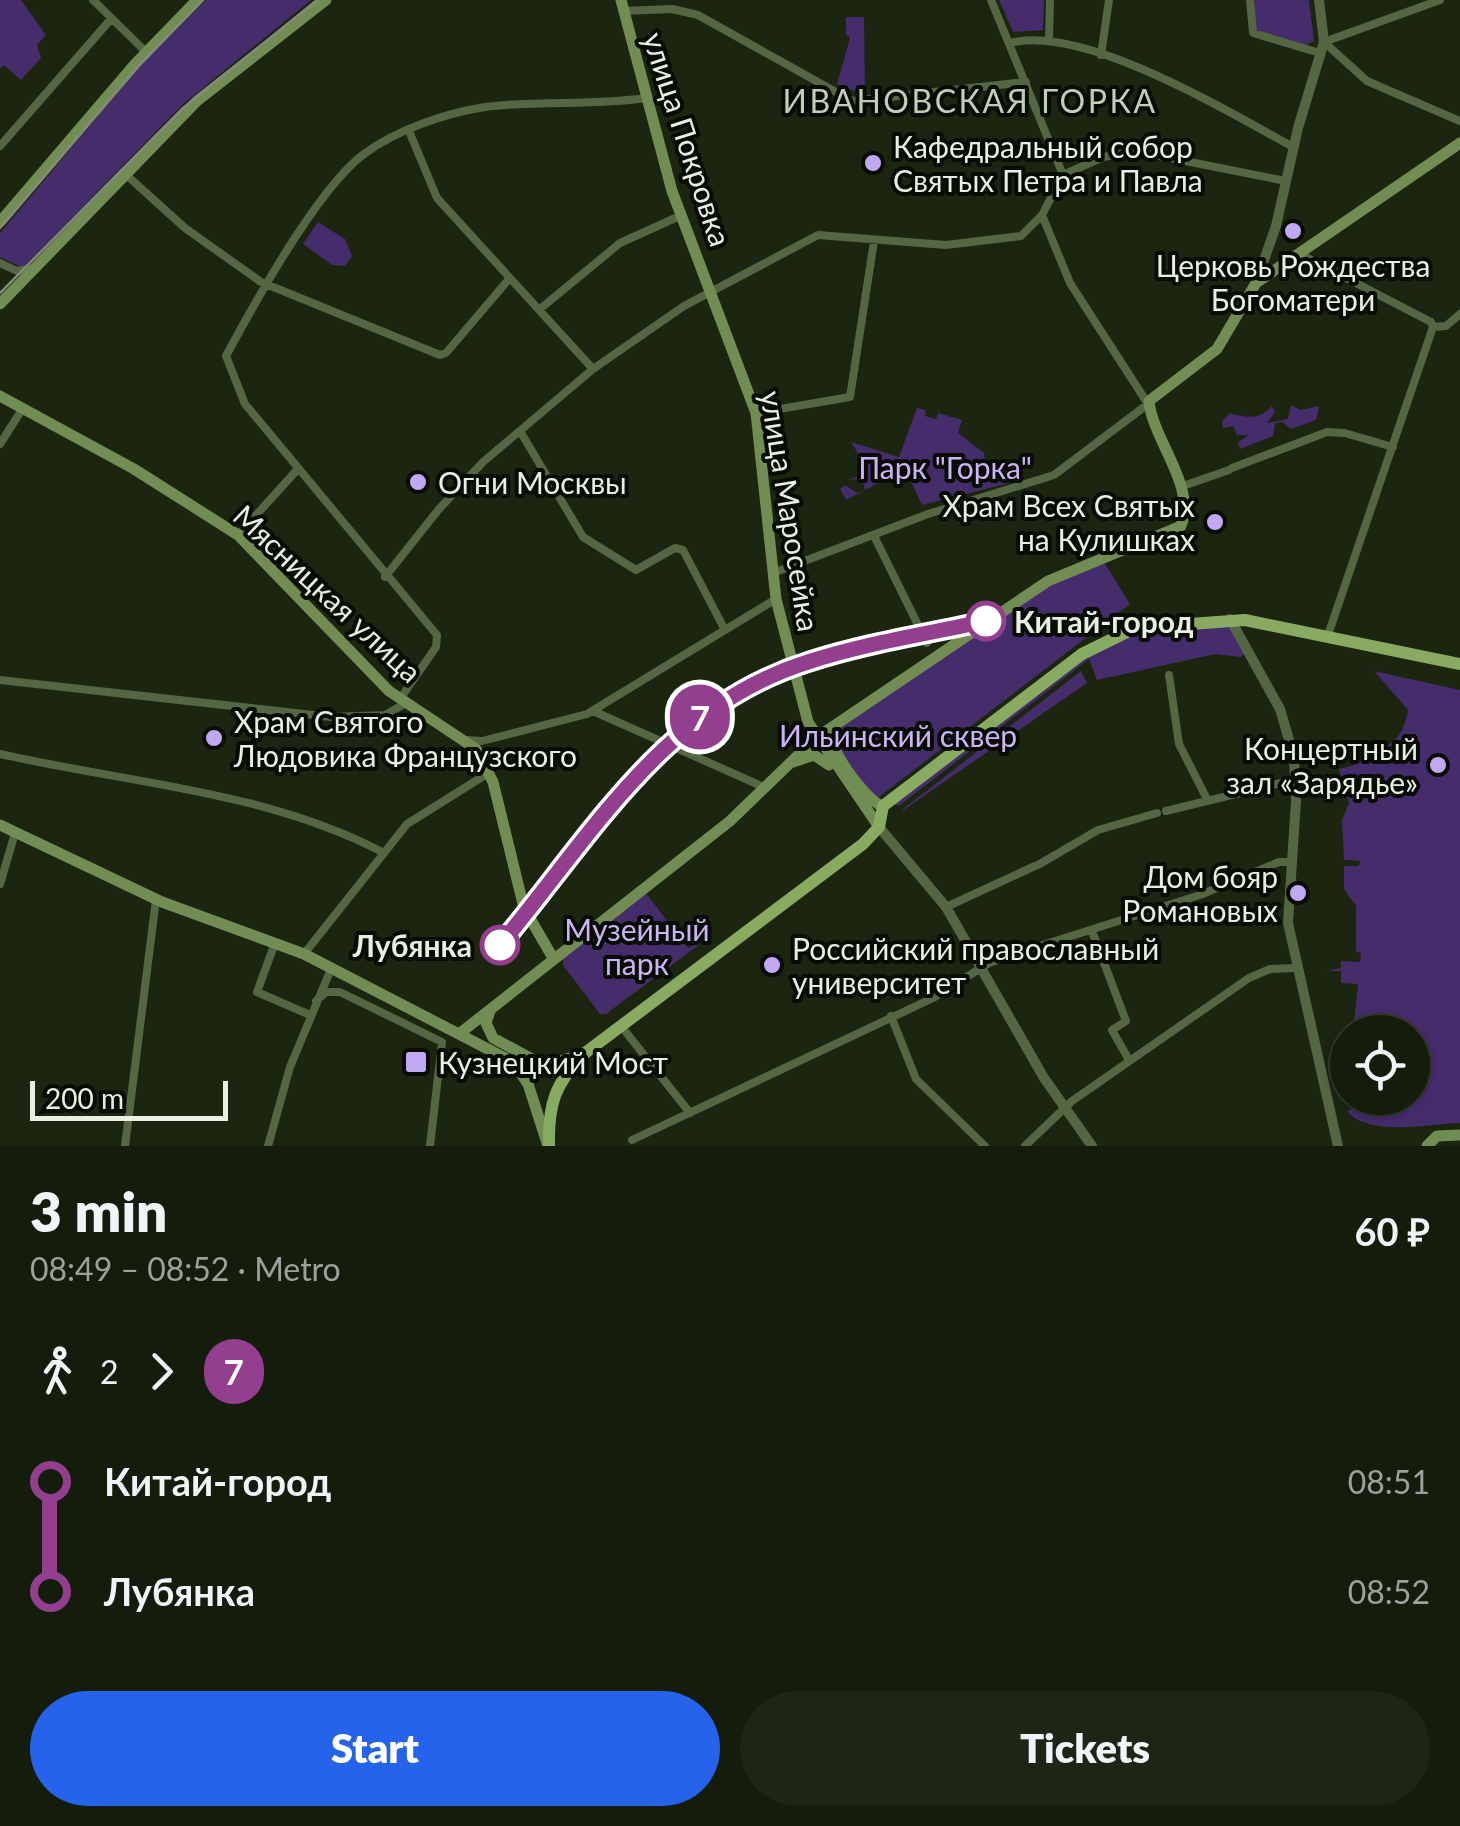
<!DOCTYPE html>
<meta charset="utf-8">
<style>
body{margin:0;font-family:Lato,sans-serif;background:#1d2515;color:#f1f3f6;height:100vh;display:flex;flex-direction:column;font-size:38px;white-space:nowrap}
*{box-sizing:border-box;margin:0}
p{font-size:32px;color:#9da19d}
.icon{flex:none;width:55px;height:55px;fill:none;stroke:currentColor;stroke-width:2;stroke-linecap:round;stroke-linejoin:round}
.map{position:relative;height:1146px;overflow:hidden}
.sheet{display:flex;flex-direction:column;background:#141c0c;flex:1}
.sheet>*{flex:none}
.badge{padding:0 20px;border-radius:32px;font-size:35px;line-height:65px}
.fabs{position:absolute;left:1330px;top:1015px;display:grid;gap:20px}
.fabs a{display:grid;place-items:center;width:100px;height:100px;border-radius:50%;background:#141c0c;box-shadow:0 2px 8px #0004,0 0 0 2px #333a2d;font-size:50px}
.scale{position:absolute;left:30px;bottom:25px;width:198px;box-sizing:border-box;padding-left:10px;border:5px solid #e9f0e2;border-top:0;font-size:28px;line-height:35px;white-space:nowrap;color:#e9f0e2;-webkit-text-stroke:8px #080c05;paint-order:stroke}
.map>.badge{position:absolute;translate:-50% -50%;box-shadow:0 0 0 5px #fff}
.legs{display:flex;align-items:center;gap:15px;height:110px;padding:0 30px;font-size:32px}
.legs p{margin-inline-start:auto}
.overview{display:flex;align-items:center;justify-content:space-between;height:170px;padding:0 30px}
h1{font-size:55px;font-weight:800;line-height:75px}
.primary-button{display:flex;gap:20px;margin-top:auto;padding:20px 30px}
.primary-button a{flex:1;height:115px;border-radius:60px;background:#2563eb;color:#fff;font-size:40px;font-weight:800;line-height:115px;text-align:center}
.primary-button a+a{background:#1d2515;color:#f1f3f6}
ul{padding:0 30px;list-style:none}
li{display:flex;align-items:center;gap:35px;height:110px;font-size:38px}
li i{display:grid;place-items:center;width:15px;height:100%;margin:0 12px;background:currentColor}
li i::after{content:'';width:25px;height:25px;margin:-12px;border:8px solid;border-radius:50%;background:#141c0c}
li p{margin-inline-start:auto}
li:first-child i{background:linear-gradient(#0000 50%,currentColor 0)}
li:last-child i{background:linear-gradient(currentColor 50%,#0000 0)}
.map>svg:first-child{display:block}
.green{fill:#452c6b}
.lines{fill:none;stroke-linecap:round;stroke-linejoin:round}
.minor{stroke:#556643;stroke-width:8}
.tertiary{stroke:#556643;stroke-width:10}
.secondary{stroke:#728d54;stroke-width:11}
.primary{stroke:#89ab61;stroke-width:12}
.tram{stroke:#828b79;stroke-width:2.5}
.line-1-casing{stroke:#fff;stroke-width:22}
.line-1{stroke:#943e90;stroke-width:15}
.poi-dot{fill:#c2a8f3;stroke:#080c05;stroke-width:4}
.stop-1-dot{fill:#fff;stroke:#943e90;stroke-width:5}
.labels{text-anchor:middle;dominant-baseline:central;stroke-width:8;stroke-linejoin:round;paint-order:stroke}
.street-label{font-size:30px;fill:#e9f0e2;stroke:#080c05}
.poi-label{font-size:30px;fill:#e9f0e2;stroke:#080c05;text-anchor:start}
.park-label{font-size:30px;fill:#cbb5f7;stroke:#080c05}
.stop-label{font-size:30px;font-weight:bold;fill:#e9f0e2;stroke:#080c05;text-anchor:start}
.neighbourhood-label{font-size:32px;letter-spacing:2.5px;fill:#c1cfb4;stroke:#080c05}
</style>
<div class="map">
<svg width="1460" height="1146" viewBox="0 0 1460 1146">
<rect width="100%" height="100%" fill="#1b2510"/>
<path class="green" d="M0 0H21L46 35 37 45 41 58 21 80 4 65 0 69Z
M206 0H311L181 106 23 268 0 257V233L140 66Z
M999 0H1044L1043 30 1013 32Z
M1253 0H1309L1314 41 1304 46 1253 29Z
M846 17H864L865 95 837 84 850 38 846 34Z
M318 222 345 239 352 256 345 266 332 265 303 244Z
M1291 405 1300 410 1319 406 1316 420 1291 429 1282 422 1275 423 1273 436 1240 449 1238 442 1249 435H1237L1233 426 1223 428 1222 421 1230 413C1248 418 1259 420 1272 406L1275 412 1267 423 1288 419Z
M917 408 926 410 925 416 936 419 938 413 962 420 958 433 984 453 986 467 1006 462 1013 482 922 505 905 469 896 468 892 476 846 500 840 489 845 485 857 493 865 490 862 479 848 480 859 476 857 469 866 466 851 442 899 457Z
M1104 562 1130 604 875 800 831 740V734L1054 581Z
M1231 626 1245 653 1241 657 1215 654 1097 680 1089 659 900 805H894L1076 661 1125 634Z
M1081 671 1087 683 902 811 903 809Z
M1374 671 1460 690V1123C1430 1124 1368 1137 1347 1111L1356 1107 1354 1098H1412V1032H1353L1358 984 1341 983V971H1327L1341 968V961L1360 962 1361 953 1356 951V906L1344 889V866H1359L1360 861 1344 860 1342 820 1349 803 1339 769 1355 765 1356 758C1386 747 1402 745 1408 710Z
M645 892 688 948 704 941 606 1014H600L563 965V958Z"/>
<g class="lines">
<path class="minor" d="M93 0 146 52
M991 0 1063 175
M1250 0 1253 33 1320 53
M1440 0 1324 42 1367 81 1460 121
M623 11 672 9 698 15 852 101 1026 82
M1049 39 1050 0
M1010 43C1083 24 1227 111 1293 147
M1101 55 1109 0
M409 131 437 198 593 369
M0 146 111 19
M123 172 185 228 261 282 440 355 446 353 509 279
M1300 254 1431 322 1433 327
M0 263 17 271 33 268
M540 309 620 243 682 215
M1433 327 1446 326 1460 314
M756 413 850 397 874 241
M520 431 583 537 636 570 675 548 683 550 725 630
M1348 434 1393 447
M0 444 23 408
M1232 468 1327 432 1344 433
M1180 487 1229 470
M238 535 297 470
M874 536 927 643
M773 573 928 514 1054 475 1148 404 1070 283 1042 215
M385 577 439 509 483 462 593 369 684 306 818 235 946 245 1021 236 1042 215 1063 175 1103 157 1135 151 1286 181
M1328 635 1433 327
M1169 675 1179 744 1207 799
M0 680 331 717 385 715 406 703
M400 699 436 647 437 635 245 404 226 356C255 302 317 189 364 154 396 130 446 113 485 107 538 100 593 106 646 98
M593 711 766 788
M467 740 482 741 587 714 776 599
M0 754C128 783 267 791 384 853
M1166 811 1297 779
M1038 865 1098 830 1157 813
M0 884 15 833
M946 907 1035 866
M1092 931 1126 1021 1112 1030 1129 1060
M275 943 257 992 310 1015
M1024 951 1200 895 1279 862H1291
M304 954 407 824 490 772
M316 1001 326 992H340L442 1042 430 1146
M891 1016 916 1079 985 1146
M621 1026 690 1113
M632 1140 933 998 989 963 1021 952
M125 1146 156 899
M268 1146 290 1067 331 969
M1025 1146 1072 1101 1249 978 1270 969 1296 968"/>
<path class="tertiary" d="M1256 283 1276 226 1298 128 1324 42 1319 0
M1230 619 1280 709 1294 757 1296 801 1288 923 1338 1146
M879 827 946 907 1044 1078 1092 1146"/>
<path class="secondary" d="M621 0 672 191 756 413 776 599 808 722 879 827
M0 222 135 64 197 0
M0 304 197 101 326 0
M0 396 134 469 238 535 389 691 476 749 493 782 524 908 553 958
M829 729C825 744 867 803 883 806
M793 762 814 755 829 765
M0 825 162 902 304 954 513 1062 528 1084 548 1146
M490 1011 486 1023 493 1038 545 1066 585 1053
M459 1034 730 821 816 738 1048 581 1181 526C1197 486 1152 439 1149 401L1217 349 1256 283 1460 143
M1427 1146 1437 1136 1460 1135"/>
<path class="primary" d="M549 1146C548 1104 555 1083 585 1053L863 844 879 827 883 806 1082 654 1135 628 1245 620 1460 664"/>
<path class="tram" d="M0 228 138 66 203 0
M0 293 183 108 317 0"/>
</g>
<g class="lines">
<g class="line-1-casing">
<path id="line-1" d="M500 945C591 836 664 707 808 662 866 643 927 634 986 621"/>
</g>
<use href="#line-1" class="line-1"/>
</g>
<g class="poi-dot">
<circle cx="873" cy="163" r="10"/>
<circle cx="1293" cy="231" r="10"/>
<circle cx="418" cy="482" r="10"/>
<circle cx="1215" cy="522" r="10"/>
<circle cx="214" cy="738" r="10"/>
<circle cx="1438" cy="765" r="10"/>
<circle cx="1298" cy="893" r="10"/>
<circle cx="772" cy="965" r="10"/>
<rect x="404" y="1050" width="24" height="24" rx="5"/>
</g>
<g class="stop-1-dot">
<circle cx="986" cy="621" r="18"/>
<circle cx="500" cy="945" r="18"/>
</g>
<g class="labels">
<g class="street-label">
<text transform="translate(688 139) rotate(72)">улица Покровка</text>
<text transform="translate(791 511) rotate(81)">улица Маросейка</text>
<text transform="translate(328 593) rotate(43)">Мясницкая улица</text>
</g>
<g class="poi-label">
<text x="893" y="146">Кафедральный собор<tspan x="893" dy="34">Святых Петра и Павла</tspan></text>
<text x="1293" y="265" text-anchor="middle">Церковь Рождества<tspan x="1293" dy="34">Богоматери</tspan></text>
<text x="438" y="482">Огни Москвы</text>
<text x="1195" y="505" text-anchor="end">Храм Всех Святых<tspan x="1195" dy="34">на Кулишках</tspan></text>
<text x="234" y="721">Храм Святого<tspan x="234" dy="34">Людовика Французского</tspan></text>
<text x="1418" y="748" text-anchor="end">Концертный<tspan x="1418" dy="34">зал «Зарядье»</tspan></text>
<text x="1278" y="876" text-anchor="end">Дом бояр<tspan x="1278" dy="34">Романовых</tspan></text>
<text x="792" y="948">Российский православный<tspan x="792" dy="34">университет</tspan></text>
<text x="438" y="1062">Кузнецкий Мост</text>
</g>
<g class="park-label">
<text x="945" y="467">Парк "Горка"</text>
<text x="898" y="735">Ильинский сквер</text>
<text x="637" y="929">Музейный<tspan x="637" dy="34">парк</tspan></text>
</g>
<g class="stop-label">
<text x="1014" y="621">Китай-город</text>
<text x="472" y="945" text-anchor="end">Лубянка</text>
</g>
<g class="neighbourhood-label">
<text x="970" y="100">ИВАНОВСКАЯ ГОРКА</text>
</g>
</g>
</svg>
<div class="fabs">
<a><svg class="icon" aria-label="locate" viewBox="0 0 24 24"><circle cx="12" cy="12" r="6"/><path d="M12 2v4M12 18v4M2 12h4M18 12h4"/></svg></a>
</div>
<div class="scale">200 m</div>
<b class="badge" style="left:700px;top:717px;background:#943e90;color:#fff">7</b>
</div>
<section class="sheet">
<div class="overview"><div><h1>3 min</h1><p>08:49 – 08:52 · Metro</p></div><b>60 ₽</b></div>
<div class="legs"><svg class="icon" aria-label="walk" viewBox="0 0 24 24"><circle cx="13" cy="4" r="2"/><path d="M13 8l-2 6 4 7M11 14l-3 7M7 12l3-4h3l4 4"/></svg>2<svg class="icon" aria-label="forward" viewBox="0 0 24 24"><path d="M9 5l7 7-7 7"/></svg><b class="badge" style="background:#943e90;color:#fff">7</b></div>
<ul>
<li><i style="color:#943e90"></i><b>Китай-город</b><p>08:51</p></li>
<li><i style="color:#943e90"></i><b>Лубянка</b><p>08:52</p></li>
</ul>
<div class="primary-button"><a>Start</a><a>Tickets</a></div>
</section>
